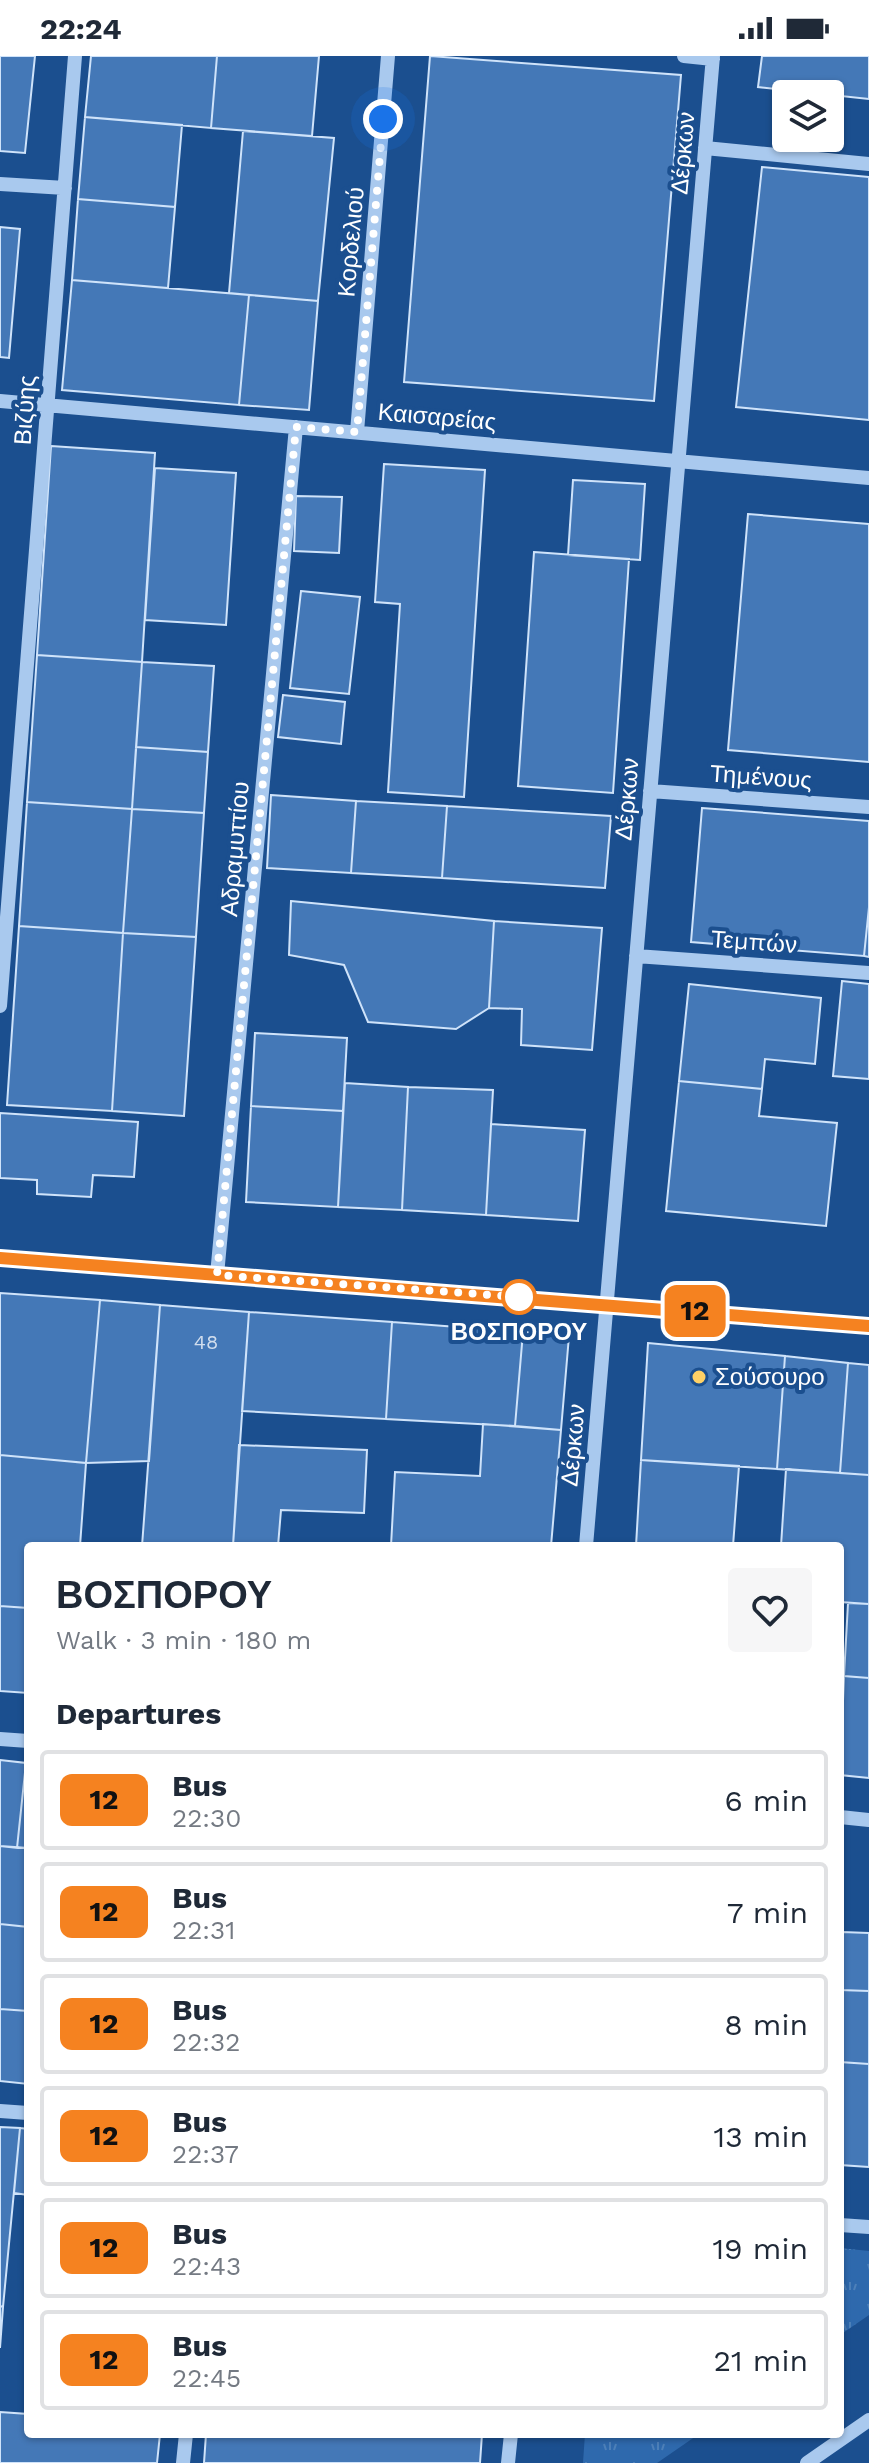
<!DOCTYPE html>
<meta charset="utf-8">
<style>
body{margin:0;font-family:"Work Sans",sans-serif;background:#f6f6f7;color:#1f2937;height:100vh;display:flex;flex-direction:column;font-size:30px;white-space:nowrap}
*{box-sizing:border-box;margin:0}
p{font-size:26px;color:#747a83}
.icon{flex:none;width:44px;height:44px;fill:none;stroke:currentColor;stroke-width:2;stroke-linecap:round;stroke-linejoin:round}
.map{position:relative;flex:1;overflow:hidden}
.side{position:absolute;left:24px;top:1486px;width:820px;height:896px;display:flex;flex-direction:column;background:#fff;border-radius:8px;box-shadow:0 2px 6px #0004}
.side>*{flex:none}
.badge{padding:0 16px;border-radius:12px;font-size:28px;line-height:52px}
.tools{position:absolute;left:772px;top:24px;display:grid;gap:16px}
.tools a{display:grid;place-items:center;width:72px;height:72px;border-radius:8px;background:#fff;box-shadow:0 2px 6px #0004;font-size:40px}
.you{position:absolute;width:40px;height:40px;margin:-20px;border:6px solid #fff;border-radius:50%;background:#1a73e8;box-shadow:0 0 0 12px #1a73e833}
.map>.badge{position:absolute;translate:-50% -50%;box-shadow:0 0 0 4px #fff}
h2{padding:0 32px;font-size:30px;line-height:72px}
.round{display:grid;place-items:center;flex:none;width:84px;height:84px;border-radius:8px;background:#f6f6f7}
.head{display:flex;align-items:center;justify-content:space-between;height:136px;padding:0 32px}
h1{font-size:38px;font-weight:600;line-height:60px}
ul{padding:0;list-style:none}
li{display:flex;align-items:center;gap:24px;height:100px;margin:0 16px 12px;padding:0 16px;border:4px solid #e0e1e3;border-radius:8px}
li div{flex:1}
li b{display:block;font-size:30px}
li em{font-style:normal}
li .badge{min-width:88px;font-weight:700;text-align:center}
.status{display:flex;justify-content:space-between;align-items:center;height:56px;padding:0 40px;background:#fff;direction:ltr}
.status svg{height:22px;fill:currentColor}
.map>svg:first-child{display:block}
.park{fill:url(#park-tufts)}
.building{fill:#4478b7;stroke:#cfe3fa;stroke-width:2}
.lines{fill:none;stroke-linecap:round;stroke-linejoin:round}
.minor{stroke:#a9c9ee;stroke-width:14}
.line-casing{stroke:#fff;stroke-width:18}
.line{stroke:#f58220;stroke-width:12}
.walk{stroke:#fff;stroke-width:8;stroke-dasharray:0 14.4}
.stop-dot{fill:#fff;stroke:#f58220;stroke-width:4}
.poi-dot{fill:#ffd166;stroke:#1b4f8f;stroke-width:3}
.labels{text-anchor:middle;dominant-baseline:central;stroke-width:8;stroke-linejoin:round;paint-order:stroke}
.number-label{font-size:20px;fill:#d0dded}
.street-label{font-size:24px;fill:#fff;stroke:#1b4f8f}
.stop-label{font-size:24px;font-weight:bold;fill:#fff;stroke:#1b4f8f}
.poi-label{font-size:24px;fill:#fff;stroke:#1b4f8f;text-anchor:start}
</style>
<div class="status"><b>22:24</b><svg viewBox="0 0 49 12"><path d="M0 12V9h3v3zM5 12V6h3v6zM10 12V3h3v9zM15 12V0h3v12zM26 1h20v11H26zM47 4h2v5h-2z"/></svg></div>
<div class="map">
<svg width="869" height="2407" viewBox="0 0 869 2407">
<defs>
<pattern id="park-tufts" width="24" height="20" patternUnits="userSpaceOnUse" patternTransform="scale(2)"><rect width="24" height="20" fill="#2e69ad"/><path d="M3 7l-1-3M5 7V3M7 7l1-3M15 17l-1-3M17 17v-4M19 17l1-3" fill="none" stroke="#4d80b9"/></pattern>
</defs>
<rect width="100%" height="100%" fill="#1b4f8f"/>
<path class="park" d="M840 2192 869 2195V2259L840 2279Z
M585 2378H699L657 2407H583Z"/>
<path class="building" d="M0 0H35L25 97 0 95Z
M91 0H217L211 72 85 61Z
M217 0H319L312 80 211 72Z
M430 0 681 19 654 345 404 326Z
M762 0H869V43L758 31Z
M85 61 182 69 175 151 78 143Z
M243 75 334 82 318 245 229 237Z
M762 111 869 121V364L736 351Z
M78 143 175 151 168 232 72 224Z
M0 171 20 173 9 302 0 301Z
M72 224 249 239 239 349 62 334Z
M249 239 318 245 309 354 239 349Z
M51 390 155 397 142 606 37 599Z
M384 408 485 414 464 741 388 736 400 548 375 546Z
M155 412 236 417 226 569 145 564Z
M573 424 645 428 640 504 568 499Z
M296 440 342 441 339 497 294 495Z
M748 458 869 468V706L728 694Z
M534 496 629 503 613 737 518 730Z
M301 535 360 541 349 638 290 632Z
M37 599 142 606 132 753 27 746Z
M142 606 214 610 208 696 136 691Z
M283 639 345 646 341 688 278 681Z
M136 691 208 696 204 757 132 753Z
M271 739 356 745 351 817 267 812Z
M356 745 447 750 442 822 351 817Z
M27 746 132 753 123 877 19 870Z
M447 750 611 760 605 832 442 822Z
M702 752 869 765V851L864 900 691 886Z
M132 753 204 757 196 881 123 877Z
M291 845 494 865 489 952 456 973 368 966 344 909 289 899Z
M869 851V901L864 900Z
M494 865 602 872 592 994 521 989 522 953 489 952Z
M19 870 123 877 112 1055 7 1049Z
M123 877 196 881 184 1060 112 1055Z
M842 925 869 928V1023L833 1020Z
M689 928 821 942 815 1008 765 1003 762 1033 679 1025Z
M255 977 347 982 343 1055 251 1050Z
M679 1025 762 1033 759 1060 837 1067 826 1170 666 1155Z
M345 1027 408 1031 402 1154 338 1151Z
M408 1031 493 1034 486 1159 402 1154Z
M251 1050 343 1055 338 1151 246 1146Z
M0 1057 138 1066 134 1121 93 1119 91 1141 37 1138V1124L0 1122Z
M491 1068 585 1074 578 1165 486 1159Z
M0 1237 100 1244 86 1407 0 1399Z
M100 1244 160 1249 149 1405 86 1407Z
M160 1249 249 1256 233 1490H142Z
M249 1256 392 1266 386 1363 242 1355Z
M392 1266 523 1276 515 1370 386 1363Z
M523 1276 569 1280 561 1374 515 1370Z
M648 1287 785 1300 777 1413 641 1404Z
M785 1300 848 1307 840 1417 777 1413Z
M848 1307 869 1309V1419L840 1417Z
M483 1368 561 1374 551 1490H391L395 1416 480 1420Z
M239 1389 367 1394 364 1457 281 1454 278 1490H233Z
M0 1399 86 1407 80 1490H28V1552L0 1550Z
M641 1404 739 1410 733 1490H636Z
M786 1413 869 1419V1548L840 1546V1490H781Z
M848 1547 869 1548V1622L844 1620Z
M0 1550 28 1552V1637L0 1635Z
M844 1620 869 1622V1722L840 1719Z
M0 1704 26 1707 17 1792 0 1790Z
M26 1707H28V1792H17Z
M0 1790 28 1792V1871L0 1868Z
M0 1868 28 1871V1955L0 1953Z
M842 1876 869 1877V1935L840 1934Z
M840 1934 869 1935V2008L840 2006Z
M0 1953 28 1955V2028L0 2025Z
M840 2006 869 2008V2111L840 2109Z
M0 2071 20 2072 3 2251 0 2250Z
M20 2072 28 2073V2139L14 2137Z
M0 2250 3 2251 0 2292Z
M0 2356 28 2358V2378H160L157 2407H0Z
M206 2378H482L480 2407H204Z"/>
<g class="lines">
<path class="minor" d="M684 0 713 3
M705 92 869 108
M0 128 65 132
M0 345 869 422
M357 376 388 0
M650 735 869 751
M636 900 869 917
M0 950 75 0
M0 1202 869 1270
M217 1219 296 371
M586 1490 713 0
M0 1683 28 1685
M840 1761 869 1764
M0 2055 28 2057
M840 2169 869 2171
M183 2407 186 2378
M508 2407 511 2378
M807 2407 869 2364"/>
</g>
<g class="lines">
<g class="line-casing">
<path id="line" d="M0 1202 869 1270"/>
</g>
<use href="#line" class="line"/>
<path class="walk" d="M383 63 357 376 296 371 217 1219 519 1241"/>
</g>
<circle class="stop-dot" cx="519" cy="1241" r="16"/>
<circle class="poi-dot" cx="699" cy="1321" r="8"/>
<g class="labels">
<g class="number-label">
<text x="206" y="1286">48</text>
</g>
<g class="street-label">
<text transform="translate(683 97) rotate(-85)">Δέρκων</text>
<text transform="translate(351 186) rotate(-85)">Κορδελιού</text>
<text transform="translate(25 354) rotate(-86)">Βιζύης</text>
<text transform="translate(437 361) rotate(5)">Καισαρείας</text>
<text transform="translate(761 721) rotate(4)">Τημένους</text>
<text transform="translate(627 743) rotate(-85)">Δέρκων</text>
<text transform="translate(235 793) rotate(-85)">Αδραμυττίου</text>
<text transform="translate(754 886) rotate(4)">Τεμπών</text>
<text transform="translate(573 1389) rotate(-85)">Δέρκων</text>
</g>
<g class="stop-label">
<text x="519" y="1276">ΒΟΣΠΟΡΟΥ</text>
</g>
<g class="poi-label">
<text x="715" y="1321">Σούσουρο</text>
</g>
</g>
</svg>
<div class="tools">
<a><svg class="icon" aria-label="layers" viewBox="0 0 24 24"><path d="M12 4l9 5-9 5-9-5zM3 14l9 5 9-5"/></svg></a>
</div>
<div class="you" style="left:383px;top:63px"></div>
<b class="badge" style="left:695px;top:1255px;background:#f58220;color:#111">12</b>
<section class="side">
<div class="head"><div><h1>ΒΟΣΠΟΡΟΥ</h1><p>Walk · 3 min · 180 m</p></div><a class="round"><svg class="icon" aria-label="heart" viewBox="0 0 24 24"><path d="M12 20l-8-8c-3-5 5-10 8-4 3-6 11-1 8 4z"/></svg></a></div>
<h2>Departures</h2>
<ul>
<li><span class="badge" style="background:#f58220;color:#111">12</span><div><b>Bus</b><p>22:30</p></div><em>6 min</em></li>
<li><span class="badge" style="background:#f58220;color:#111">12</span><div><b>Bus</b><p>22:31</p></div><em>7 min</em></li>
<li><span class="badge" style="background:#f58220;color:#111">12</span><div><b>Bus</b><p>22:32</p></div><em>8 min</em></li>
<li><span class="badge" style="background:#f58220;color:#111">12</span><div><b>Bus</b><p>22:37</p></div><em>13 min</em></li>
<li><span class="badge" style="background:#f58220;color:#111">12</span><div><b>Bus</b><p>22:43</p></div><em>19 min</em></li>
<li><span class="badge" style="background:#f58220;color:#111">12</span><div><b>Bus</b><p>22:45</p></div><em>21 min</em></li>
</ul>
</section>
</div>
